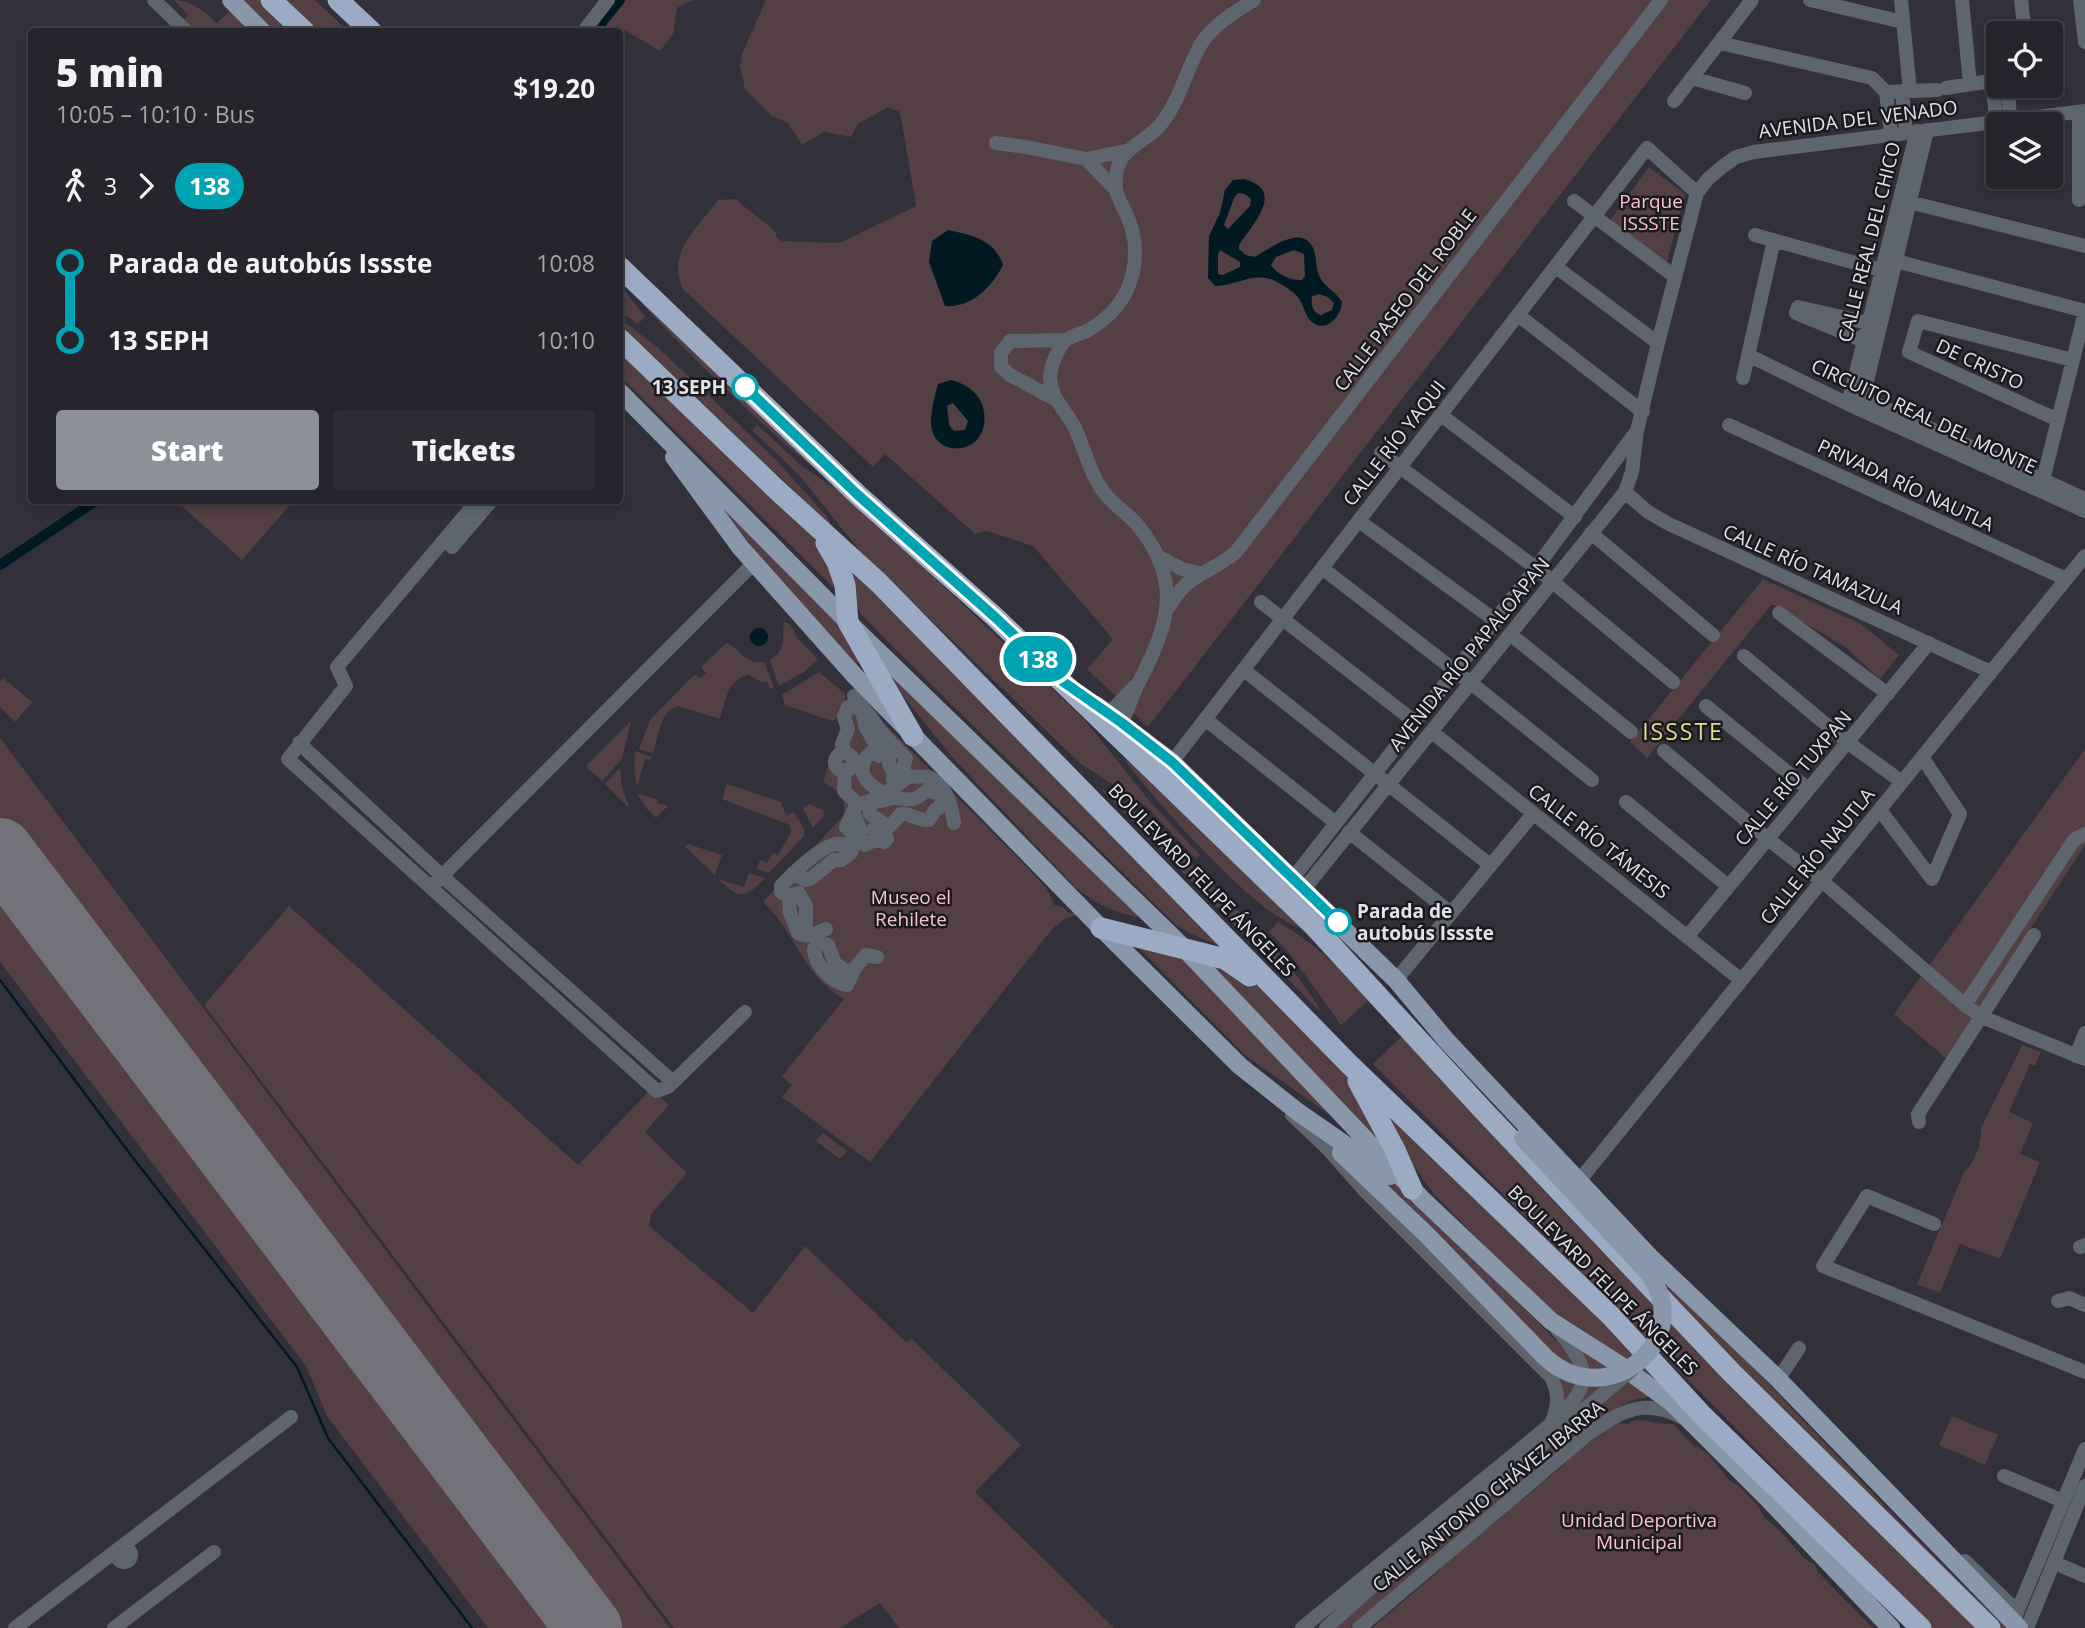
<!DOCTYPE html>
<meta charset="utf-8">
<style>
body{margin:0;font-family:"Open Sans",sans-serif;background:#2e2c34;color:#f1f3f6;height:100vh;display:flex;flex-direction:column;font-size:26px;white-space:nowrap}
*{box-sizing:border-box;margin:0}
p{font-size:23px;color:#a4a4a9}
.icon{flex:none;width:38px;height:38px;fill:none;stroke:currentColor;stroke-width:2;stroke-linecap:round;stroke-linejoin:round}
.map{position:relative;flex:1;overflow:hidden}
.panel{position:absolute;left:28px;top:28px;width:595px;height:476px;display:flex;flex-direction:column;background:#26242c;border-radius:7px;box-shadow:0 4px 10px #0003,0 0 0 2px #424148}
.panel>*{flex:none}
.badge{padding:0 14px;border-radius:23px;font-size:24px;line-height:46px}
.fabs{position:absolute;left:1986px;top:21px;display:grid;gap:14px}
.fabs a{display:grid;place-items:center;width:77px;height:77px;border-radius:7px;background:#26242c;box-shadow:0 4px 10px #0003,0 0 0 2px #424148;font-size:35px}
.map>.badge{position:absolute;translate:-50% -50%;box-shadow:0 0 0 4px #fff}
.legs{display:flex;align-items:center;gap:10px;height:77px;padding:0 28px;font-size:23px}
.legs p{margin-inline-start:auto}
.headline{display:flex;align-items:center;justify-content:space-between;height:119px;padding:0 28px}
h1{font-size:38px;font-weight:800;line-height:52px}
.primary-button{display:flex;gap:14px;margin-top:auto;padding:14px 28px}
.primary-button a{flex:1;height:80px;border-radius:7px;background:#8c9099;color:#fff;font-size:28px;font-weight:800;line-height:80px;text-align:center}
.primary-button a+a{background:#2e2c34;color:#f1f3f6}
ul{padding:0 28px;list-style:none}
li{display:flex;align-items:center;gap:24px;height:77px;font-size:26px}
li i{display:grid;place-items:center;width:10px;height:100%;margin:0 9px;background:currentColor}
li i::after{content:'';width:18px;height:18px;margin:-9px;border:5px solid;border-radius:50%;background:#26242c}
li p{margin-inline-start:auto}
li:first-child i{background:linear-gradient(#0000 50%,currentColor 0)}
li:last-child i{background:linear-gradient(currentColor 50%,#0000 0)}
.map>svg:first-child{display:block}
.green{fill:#533f44}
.water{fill:#001923;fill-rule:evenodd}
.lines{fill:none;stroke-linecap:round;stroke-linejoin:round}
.stream{stroke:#001923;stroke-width:2.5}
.canal{stroke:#001923;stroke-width:10}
.runway{stroke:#73727a;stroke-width:66}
.minor{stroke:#5e656f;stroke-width:14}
.major{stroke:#8997ab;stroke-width:18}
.highway{stroke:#9aabc3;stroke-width:21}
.minor-bridge{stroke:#5e656f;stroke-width:14}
.major-bridge{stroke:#8997ab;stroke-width:18}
.line-1-casing{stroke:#fff;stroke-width:16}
.line-1{stroke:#00a3b4;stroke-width:10}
.stop-1-dot{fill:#fff;stroke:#00a3b4;stroke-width:3.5}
.labels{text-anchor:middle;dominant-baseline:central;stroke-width:5;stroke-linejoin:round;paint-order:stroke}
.street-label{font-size:19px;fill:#e3e2e8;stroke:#1a191e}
.park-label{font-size:19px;fill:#fcc1d0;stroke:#1a191e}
.stop-label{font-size:19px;font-weight:bold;fill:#e3e2e8;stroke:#1a191e;text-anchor:end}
.quarter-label{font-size:23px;letter-spacing:2px;fill:#e3de8f;stroke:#1a191e}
</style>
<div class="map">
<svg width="2085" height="1628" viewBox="0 0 2085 1628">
<rect width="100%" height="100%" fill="#32303b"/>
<path class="green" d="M174 0C191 0 205 12 217 23L230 11 253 31H194L183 21 188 15Z
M239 0H260L293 31H271Z
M282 0H315L348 31H314Z
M623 0H693L677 8 673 34 660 51 618 26 614 31H598Z
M766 0H1711L1148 727 1087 669 1113 639 1033 546 987 531 975 534 885 454 873 467 682 288C682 284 680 281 679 278 673 244 702 224 718 200L735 199 775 231 777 238 782 241 840 243 916 206 900 112 888 107 858 124 851 137 824 132 802 145 788 123 772 116 745 89 740 65 742 59 741 56Z
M1649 167 1685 194 1666 266 1608 223Z
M620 285 645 317 638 324 620 312Z
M637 298 831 481C795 455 764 425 732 395 699 363 667 332 637 298Z
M620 319 656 346 701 388 778 462 828 518 833 528 620 324Z
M620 344 810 533 821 546 839 593 620 376Z
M757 425 802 466 856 503 1085 720 1151 803 1200 855 1196 859 1147 807 1081 764 863 555 800 476 752 430Z
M691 474 833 615 860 661 856 664 773 572Z
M283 501 289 506 242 560 176 501Z
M838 552 1235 952 1189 933 1176 925 889 643 861 614 852 597Z
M1763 579 1861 624 1899 655 1880 679 1844 646 1772 604 1647 758 1630 742Z
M784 622 790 624 798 639 818 659 804 672 779 686 770 660C787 650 782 638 784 622Z
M726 643C741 649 745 665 764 662L774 687 770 689 767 681 763 683 749 675C728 678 725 702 720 719L678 706C661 709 658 738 653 753L639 749 650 720 694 675 701 678 706 673 701 667Z
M881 658 1142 918C1115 913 1096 904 1075 887L953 758 876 663Z
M819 672 845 694C845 704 841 718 832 721L785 705 782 695Z
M3 678 32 702 15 722 0 707V681Z
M855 686 871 702 883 722 1029 869 1047 889 1054 905 1063 907 1070 914 1078 909 1084 913 1066 918 1052 929 870 1162 782 1097 792 1085 782 1076 844 999C799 971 798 935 763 902L843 816C848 797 838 791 823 782Z
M631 721 622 759 602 781 587 768V765Z
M0 738 670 1628H614L0 818Z
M2085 749V845L1946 1058 1894 1014Z
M635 751 652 757 651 760 645 759 637 787 634 769Z
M1127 759 1305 930C1272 918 1248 894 1223 870 1188 836 1156 800 1126 762Z
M620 768 622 788 630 809 605 784Z
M727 784 781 802 786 815 794 812 804 829V836L769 873 757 869 760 860 767 863 773 853 778 855 791 833 790 825 722 799Z
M1099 787 1154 826 1285 959 1319 1007 1318 1010Z
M637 793 658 800 657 803 668 806 656 818 646 808Z
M810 804 823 810 824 816 813 828 803 808Z
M688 844 722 855 715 875 685 847Z
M749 873 765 878C745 899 740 900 718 879L744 887Z
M0 883 564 1628H488L327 1416 306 1366 0 962Z
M289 906 578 1165 651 1089 669 1105 645 1132 687 1173 651 1214 649 1226 753 1313 805 1246 906 1342 912 1339 1021 1445 975 1492 1114 1628H899L880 1603 840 1628H674L204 1005Z
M1278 922C1314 943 1342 968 1368 1001L1341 1025 1290 954 1269 932Z
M1129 938H1161L1204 976 1360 1136 1246 1056Z
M1198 951 1247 971 1346 1070 1392 1156Z
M1402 1036 1535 1181 1738 1394 1978 1628H1929L1726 1418 1373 1064Z
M2022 1045 2041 1052 2035 1066 2030 1064 2009 1112 2033 1123 2020 1154 2040 1162 2000 1259 1960 1244 1940 1293 1917 1284 1964 1172C1975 1163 1982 1142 1981 1128Z
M1372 1083 1665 1385 1561 1321 1499 1261 1434 1194 1407 1157Z
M823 1133 847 1151 840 1159 816 1141Z
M1349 1150 1416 1198 1570 1355 1578 1381 1564 1403 1563 1394Z
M1652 1261 1887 1508 2006 1628H1999L1673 1306Z
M1579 1348 1656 1397C1632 1396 1614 1409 1595 1423L1592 1414 1579 1406 1590 1382Z
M1952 1416 1998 1435 1985 1465 1939 1445Z
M1580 1419 1584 1428 1363 1618 1350 1628H1333L1369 1595Z
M1644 1420 1655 1423 1673 1424 1695 1447H1698L1708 1454 1729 1480 1740 1487 1758 1506 1764 1517 1781 1532 1806 1560 1815 1565 1818 1572 1873 1628H1372L1440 1570 1441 1564 1502 1517 1500 1514 1521 1498 1523 1499 1566 1463V1459L1615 1423 1629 1424 1631 1421Z"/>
<path class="water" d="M1244 179C1286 190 1253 224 1239 245V249L1246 255 1254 257C1268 251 1299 224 1312 246 1317 254 1315 265 1318 273 1322 286 1336 291 1342 302 1341 318 1323 336 1309 319 1304 312 1303 302 1296 295 1290 289 1281 284 1273 280 1253 272 1235 286 1215 286L1208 278 1209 236 1220 213 1225 190 1233 180ZM1238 193 1245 194 1251 199 1250 206 1228 229 1224 225 1234 198ZM1220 250 1240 262V267L1223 275 1218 274V254ZM1294 250 1304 254 1305 276 1302 280C1292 281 1276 274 1271 265L1276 257ZM1319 294 1328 297 1334 303 1332 310 1321 315C1312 312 1311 305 1312 296Z
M948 230C972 235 995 240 1003 265 992 287 971 308 945 306L929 262 932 241Z
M951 380C964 383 979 392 983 407 995 456 931 462 931 422 931 410 935 395 938 384ZM953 403 968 421 965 430 954 431 949 425 947 406Z
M750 637a9 9 0 1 1 18 0a9 9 0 1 1-18 0Z"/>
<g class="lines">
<path class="stream" d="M0 980 130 1154 297 1367 328 1438 472 1628"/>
<path class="canal" d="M594 32 620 0
M0 565 97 500"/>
<path class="runway" d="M0 851 589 1628"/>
<path class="minor" d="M154 0 187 32
M1810 0 1903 22
M1901 0 1910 91
M1962 0 1970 84
M2021 0 2025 33
M2080 0 2085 42
M583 32 608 0
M1720 43 1872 78 1886 92 1937 90
M2051 76 2054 75
M1692 78 1745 93
M1993 86 1996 121
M2008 86 2010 120
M1946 88 1984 82 1993 86H1998
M1902 91 1906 132
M1886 92 1891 134
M1674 101 1752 0
M1927 130 1863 398 2085 499
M996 143 1026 147 1086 159 1125 151
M1086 159 1116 190
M1901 200 2085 246
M2079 200V112
M1574 201 1674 276
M1755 235 1888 272
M1896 261 2085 311
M1556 267 1658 343
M1518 315 1643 412
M1864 341 1796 313 1798 307 1868 323
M1748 355 1848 404 2085 511
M1743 378 1774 240
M1055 399 1010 375 1001 367V353L1010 341 1065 340
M1848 404 1917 131
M1441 415 1575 517
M2058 420 1909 352 1918 321 2073 360
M1729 425 2066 579
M1381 453 1536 568 1673 682
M2043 480 2085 312
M1625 492 1648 512 1669 524 1991 672
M478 500 337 667 346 686 288 759 657 1091 668 1087 745 1012
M1359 521 1496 621
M1591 533 1713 635
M452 547 492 500
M1159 557 1182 569 1200 573
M1322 568 1471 683 1592 780
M1261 602 1415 722
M1169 607C1188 572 1209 575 1236 552L1661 0
M1779 613 1888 694
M1510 634 1631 732
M1744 656 1847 742 1902 782
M1244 670 1490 865
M854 696 883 734 906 758 903 769 908 777C915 777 925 775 931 778 947 786 952 808 954 823
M1706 706 1808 789
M1205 719 1336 823
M1106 723 1115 707 1134 687
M1116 732C1127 716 1131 697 1140 680 1169 624 1182 582 1140 528 1130 515 1116 507 1106 495 1090 475 1085 450 1075 428 1066 410 1050 398 1050 376 1051 366 1057 350 1064 342 1069 336 1080 334 1087 331 1104 321 1119 308 1127 290 1137 268 1138 241 1128 218 1125 210 1117 198 1116 189 1112 144 1146 147 1164 120 1181 97 1187 68 1201 44 1213 25 1235 12 1254 0
M1432 732 1741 980
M299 743 442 876 673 1082
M1664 751 1768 839 1822 881 1965 1005 1982 1017 2085 1059
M845 753 842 744 848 729 844 717 848 707 851 706 862 710 865 726 876 745C874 753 870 752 866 758 855 775 871 786 884 794
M835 762a9 9 0 1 1 18 0a9 9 0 1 1-18 0Z
M879 756 888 749 889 764 894 774 893 780 895 786
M1922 757 1960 814 1932 879
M1172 762 1647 148 1697 193
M845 770 844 791 859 805
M869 802 870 814 889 827 901 814C911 813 918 821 929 820L935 810 943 805 940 794 928 790C912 802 913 800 895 798 886 798 881 804 872 800
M1626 802 1728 886
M1880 810 1932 879
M853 811 861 831 860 842 865 845 875 840 884 842 887 839 880 828 873 829
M1349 832 1451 913
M793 873 805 880 810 879 834 860H841L851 853 853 846 852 833 846 827 856 806 880 797 908 777
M1293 878 1536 568 1636 432
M436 882 754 563
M1304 889 1625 492 1632 472 1637 431 1658 343 1697 193 1708 179 1722 167 1736 157 1754 152 2085 111
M789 896 781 892V886C792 874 825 841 841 844L851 853
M809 935 806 926V906L799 893 789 896 790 913 798 933C807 939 816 933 826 929
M1687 937 1929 643
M855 968 847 985C832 983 814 964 814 949L820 943 828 945 835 963 847 972 855 968 866 955 877 957
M1396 980 1533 814
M1965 1005 2074 840 2085 834
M2076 1056 2085 1033
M1292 1115 1328 1149 1366 1192 1551 1377C1560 1394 1558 1407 1551 1424
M1919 1122 1918 1114 2034 935
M1579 1181 2085 556
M1934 1224 1867 1196 1823 1266 2085 1372
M2080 1247 2085 1245
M2058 1301 2069 1298 2085 1305
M1775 1376 1779 1378 1799 1348
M2004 1476 2063 1501
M117 1555a7 7 0 1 1 14 0a7 7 0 1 1-14 0Z
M1965 1561 2017 1611
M2062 1566 2085 1576
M2013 1622 2085 1449
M15 1628 291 1417
M114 1628 214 1552
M1302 1628 1551 1424C1593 1385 1593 1372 1556 1328
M1326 1628 1386 1574
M1359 1628 1588 1434C1621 1411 1644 1397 1683 1418
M2027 1628 2085 1486"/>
<path class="major" d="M231 0 263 32
M620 392 848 622 1183 947 1422 1199 1551 1321 1620 1365 1671 1402 1769 1500
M674 457 740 547 854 675 1101 928 1240 1066 1298 1112 1390 1176
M1096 705 1172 762 1396 980 1446 1040 1650 1257 1775 1376 2019 1628
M1341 1153 1427 1235
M1764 1492 1769 1500 1891 1628"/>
<path class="highway" d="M271 0 305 32
M338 0 372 32
M620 267 858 495 996 618 1313 925 1482 1109 1731 1372 1990 1628
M620 339 777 490 879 583 1349 1064 1611 1316 1703 1416 1921 1628
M826 543 837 562 845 585 848 622 913 736
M1101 928 1225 959 1250 976
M1358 1081 1395 1150 1412 1189"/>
<path class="minor-bridge" d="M1386 1574 1633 1369"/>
<path class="major-bridge" d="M1427 1235 1545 1357C1609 1417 1704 1334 1643 1267L1523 1138"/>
</g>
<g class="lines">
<g class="line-1-casing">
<path id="line-1" d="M745 387 858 495 996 618 1062 681 1122 723 1172 762 1338 922"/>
</g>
<use href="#line-1" class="line-1"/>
</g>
<g class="stop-1-dot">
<circle cx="745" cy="387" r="12"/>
<circle cx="1338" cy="922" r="12"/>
</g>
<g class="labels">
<g class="street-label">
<text transform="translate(1858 119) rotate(-7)">AVENIDA DEL VENADO</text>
<text transform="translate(1869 242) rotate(-76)">CALLE REAL DEL CHICO</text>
<text transform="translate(1405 300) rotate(-53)">CALLE PASEO DEL ROBLE</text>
<text transform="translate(1980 364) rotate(25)">DE CRISTO</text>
<text transform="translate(1924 416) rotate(25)">CIRCUITO REAL DEL MONTE</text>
<text transform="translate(1394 443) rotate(-52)">CALLE RÍO YAQUI</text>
<text transform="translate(1906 485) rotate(25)">PRIVADA RÍO NAUTLA</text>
<text transform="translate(1813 569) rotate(24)">CALLE RÍO TAMAZULA</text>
<text transform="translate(1469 654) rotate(-51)">AVENIDA RÍO PAPALOAPAN</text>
<text transform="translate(1793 778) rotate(-50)">CALLE RÍO TUXPAN</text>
<text transform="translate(1599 841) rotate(38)">CALLE RÍO TÁMESIS</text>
<text transform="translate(1817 856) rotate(-51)">CALLE RÍO NAUTLA</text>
<text transform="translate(1202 880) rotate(46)">BOULEVARD FELIPE ÁNGELES</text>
<text transform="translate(1603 1280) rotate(45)">BOULEVARD FELIPE ÁNGELES</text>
<text transform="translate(1488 1496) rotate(-39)">CALLE ANTONIO CHÁVEZ IBARRA</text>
</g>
<g class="park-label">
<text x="1651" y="201">Parque<tspan x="1651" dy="22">ISSSTE</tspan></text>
<text x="911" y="897">Museo el<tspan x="911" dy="22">Rehilete</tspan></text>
<text x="1639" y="1520">Unidad Deportiva<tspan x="1639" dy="22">Municipal</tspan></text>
</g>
<g class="stop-label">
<text x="726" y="387">13 SEPH</text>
<text x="1357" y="911" text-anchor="start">Parada de<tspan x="1357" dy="22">autobús Issste</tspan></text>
</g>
<g class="quarter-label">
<text x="1683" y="731">ISSSTE</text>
</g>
</g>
</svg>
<div class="fabs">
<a><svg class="icon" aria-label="locate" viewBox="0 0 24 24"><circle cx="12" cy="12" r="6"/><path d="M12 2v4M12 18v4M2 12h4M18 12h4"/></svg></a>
<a><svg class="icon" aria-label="layers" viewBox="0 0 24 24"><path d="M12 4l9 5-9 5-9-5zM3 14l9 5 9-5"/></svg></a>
</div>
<b class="badge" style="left:1038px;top:659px;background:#00a3b4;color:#fff">138</b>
<section class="panel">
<div class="headline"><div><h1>5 min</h1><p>10:05 – 10:10 · Bus</p></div><b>$19.20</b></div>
<div class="legs"><svg class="icon" aria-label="walk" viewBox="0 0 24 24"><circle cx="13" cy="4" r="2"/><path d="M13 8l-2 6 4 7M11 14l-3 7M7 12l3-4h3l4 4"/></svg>3<svg class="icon" aria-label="forward" viewBox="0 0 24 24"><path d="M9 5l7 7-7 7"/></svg><b class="badge" style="background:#00a3b4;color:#fff">138</b></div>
<ul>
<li><i style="color:#00a3b4"></i><b>Parada de autobús Issste</b><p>10:08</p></li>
<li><i style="color:#00a3b4"></i><b>13 SEPH</b><p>10:10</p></li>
</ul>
<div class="primary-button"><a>Start</a><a>Tickets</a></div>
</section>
</div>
